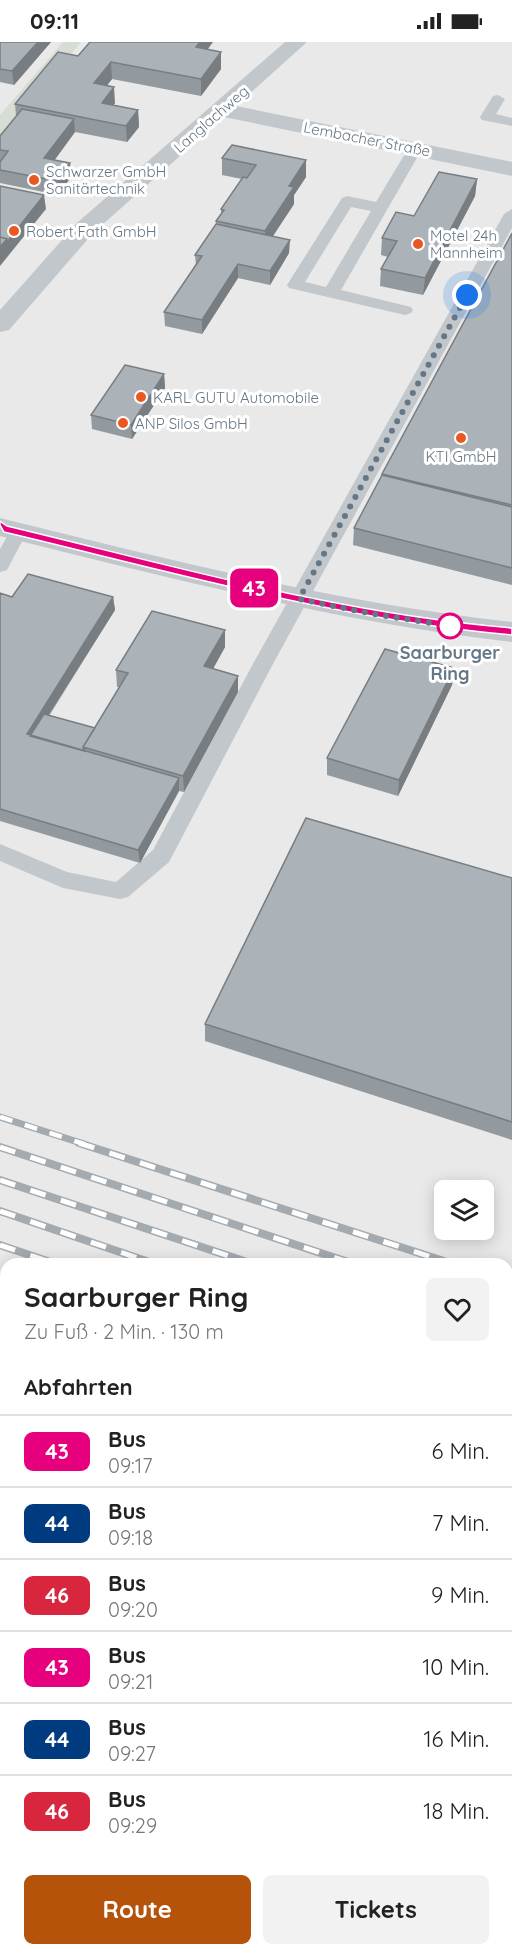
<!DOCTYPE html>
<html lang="de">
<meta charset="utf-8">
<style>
body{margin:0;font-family:Quicksand,sans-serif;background:#f2f2f2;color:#222;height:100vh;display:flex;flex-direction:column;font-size:22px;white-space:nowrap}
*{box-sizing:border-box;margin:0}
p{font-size:20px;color:#767676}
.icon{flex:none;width:33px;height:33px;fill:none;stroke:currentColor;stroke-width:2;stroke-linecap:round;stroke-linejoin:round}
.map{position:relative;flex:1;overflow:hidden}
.details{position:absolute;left:0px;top:1216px;width:513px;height:698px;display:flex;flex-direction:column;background:#fff;border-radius:18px 18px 0 0;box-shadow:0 3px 15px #0003}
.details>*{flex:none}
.badge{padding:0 12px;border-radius:9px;font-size:21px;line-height:39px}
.buttons{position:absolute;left:434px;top:1138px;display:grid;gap:12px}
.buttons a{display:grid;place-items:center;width:60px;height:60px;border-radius:9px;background:#fff;box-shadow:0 3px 15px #0003;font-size:30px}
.you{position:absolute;width:30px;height:30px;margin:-15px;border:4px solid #fff;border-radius:50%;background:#1a73e8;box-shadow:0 0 0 9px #1a73e833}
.map>.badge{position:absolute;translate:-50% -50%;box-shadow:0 0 0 3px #fff}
h2{padding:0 24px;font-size:22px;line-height:54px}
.round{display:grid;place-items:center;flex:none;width:63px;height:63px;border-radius:9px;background:#f2f2f2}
.head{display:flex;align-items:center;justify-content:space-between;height:102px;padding:0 24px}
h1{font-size:28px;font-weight:800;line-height:45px}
.cta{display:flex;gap:12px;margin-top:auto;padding:12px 24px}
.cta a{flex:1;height:69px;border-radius:9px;background:#b45309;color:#fff;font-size:24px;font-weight:800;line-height:69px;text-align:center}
.cta a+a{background:#f2f2f2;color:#222}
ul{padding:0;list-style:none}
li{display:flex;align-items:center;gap:18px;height:72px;padding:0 24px;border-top:2px solid #e0e0e0}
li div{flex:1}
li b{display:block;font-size:22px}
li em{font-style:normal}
li .badge{min-width:66px;font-weight:700;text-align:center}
.status{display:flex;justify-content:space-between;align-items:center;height:42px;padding:0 30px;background:#fff;direction:ltr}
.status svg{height:16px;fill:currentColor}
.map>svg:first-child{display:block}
.built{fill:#e8e9e8;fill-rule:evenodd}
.green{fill:#d7ddd3}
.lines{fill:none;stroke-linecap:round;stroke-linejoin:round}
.service{fill:#c2c7cb;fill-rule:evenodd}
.minor{fill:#c2c7cb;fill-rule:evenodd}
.rail-far1-casing{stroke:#a3aab0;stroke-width:7}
.rail-casing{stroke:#a3aab0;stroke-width:8}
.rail-far1{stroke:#fff;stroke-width:4.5;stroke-dasharray:13;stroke-linecap:butt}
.rail{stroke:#fff;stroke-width:5;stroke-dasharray:16;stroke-linecap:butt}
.wall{fill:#939a9f}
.shaded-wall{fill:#787d82}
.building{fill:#abb3b9;stroke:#787d82;stroke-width:1.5}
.line{fill:#e6007e;stroke:#fff;stroke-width:1.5}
.walk{stroke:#657787;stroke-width:6;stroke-dasharray:0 10.8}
.poi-dot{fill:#eb5721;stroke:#fff;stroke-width:2}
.stop-dot{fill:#fff;stroke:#e6007e;stroke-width:3}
.labels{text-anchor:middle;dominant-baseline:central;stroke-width:6;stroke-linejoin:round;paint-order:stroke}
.far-street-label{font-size:15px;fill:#657787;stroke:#fff}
.far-poi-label{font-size:15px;fill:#657787;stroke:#fff;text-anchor:start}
.stop-label{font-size:18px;font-weight:bold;fill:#657787;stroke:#fff}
</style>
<div class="status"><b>09:11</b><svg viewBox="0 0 49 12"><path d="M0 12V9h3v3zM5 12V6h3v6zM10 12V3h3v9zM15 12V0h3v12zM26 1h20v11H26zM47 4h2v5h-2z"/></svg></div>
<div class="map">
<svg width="512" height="1913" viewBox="0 0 512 1913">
<rect width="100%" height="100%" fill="#f7f8f4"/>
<path class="built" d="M0 0H512V1488L507 1486V1222H6V1301L0 1299ZM444 1149H483V1188H444Z"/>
<path class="green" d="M63 0H81L0 98V73Z
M507 1486 512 1488V1631L507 1629Z"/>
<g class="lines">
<path class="service" d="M498 53 505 57 496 72 512 76V84L482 78 480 75 493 54Z
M415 103 422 107 341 248 411 265 413 268 411 271 405 273 289 246 287 243 342 156 347 154 376 160 408 107ZM351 165 371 169 326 245 305 240Z
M512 167V186L274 620 169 820 128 855 120 857 63 846 0 819V802L67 830 116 840 153 808 254 620 504 172Z
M18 484 24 486 27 490 7 528 0 530V507L12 486Z"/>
<path class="minor" d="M285 0H307L236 64 512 120V134L224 75 94 190 9 288 0 290V268L78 180Z
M0 476C170 518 338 561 512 580V600C338 580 170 536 0 494Z
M0 1449 6 1451V1489L0 1487Z
M507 1649 512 1651V1693L507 1691Z"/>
<g class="rail-far1-casing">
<path id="rail-far1" d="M0 1075 84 1102"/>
</g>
<g class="rail-casing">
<path id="rail" d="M79 1101 453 1222
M0 1105 354 1222
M0 1138 253 1222
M0 1169 155 1222
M0 1203 56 1222
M0 1236 6 1238
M507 1241 512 1243
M0 1267 6 1269
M507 1275 512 1276
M507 1309 512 1311
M507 1344 512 1346
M507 1381 512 1383
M507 1415 512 1416
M507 1449 512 1451"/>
</g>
<use href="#rail-far1" class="rail-far1"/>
<use href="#rail" class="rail"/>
</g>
<path class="wall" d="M0 0H51L14 43 0 40Z
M207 8 221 10V27L201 54 112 37 107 43 115 61 113 63 138 68 139 85 127 100 75 90 54 118 70 121 71 135 58 153 0 141V94L16 74 15 62 78 14Z
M222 116 306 118V135L294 153V162L273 194 289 211 270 243 238 236 202 292 165 284 164 270 196 224 195 213 216 182V179L221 172V167L242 137 222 133Z
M477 137 475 154 423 253 380 244 381 227 388 215 381 213 382 196 414 174Z
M512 191V543L353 503 354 486Z
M164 332 165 346 132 397 92 387 91 373Z
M0 552 12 555H113L115 568 49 674 95 686 119 645H117L116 628 225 605 213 627 238 650 184 750 179 749 140 821 0 779Z
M454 626 452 643 398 754 327 733V716Z
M512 836V1098L205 999V982Z
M0 1692H6V1750L0 1748Z
M507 1706 512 1708V1814L507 1812Z"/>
<path class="shaded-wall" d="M38 0H51L14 43 12 29Z
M200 0H213L197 22 196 5Z
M221 10V27L201 54V37Z
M111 20 112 37 96 58 94 41Z
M114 45 115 61 103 78 102 61Z
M138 68 139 85 127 100 126 84Z
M74 77 75 90 46 130 44 116Z
M306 118V135L294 153V162L265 206V189L289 144Z
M70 121 71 135 58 153 57 139Z
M477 137 475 154 423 253 425 236Z
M44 153 46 167 0 224V205Z
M290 198 289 211 270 243V229Z
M238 222V236L202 292V278Z
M164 332 165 346 132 397 131 383Z
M113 555 115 568 32 699 27 692Z
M225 588V605L205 641 204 624Z
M454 626 452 643 398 754 399 738Z
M238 634V650L184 750 183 734Z
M179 736V749L140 821 138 808Z
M83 1908H87L85 1913H81Z"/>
<path class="building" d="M0 0H38L12 29 0 27Z
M90 0H200L196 5 221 10 201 37 111 20 94 41 114 45 102 61 138 68 126 84 15 62 58 10 78 14Z
M22 67 74 77 44 116 70 121 57 139 0 128V120L8 109 0 108V94Z
M232 103 306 118 289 144 294 145 265 189 216 179 224 168 221 167 243 135 247 136 256 123 222 116Z
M439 130 477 137 425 236 381 227 397 199 382 196 396 170 414 174Z
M0 144 44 153 7 200V197L0 195Z
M216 182 290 198 270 229 238 222 202 278 164 270 202 214 195 213Z
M512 191V463L382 432Z
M0 195 7 197 0 205Z
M125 323 164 332 131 383 91 373Z
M382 433 512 465V526L354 486Z
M28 532 113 555 27 692 179 736 138 808 0 767V551L12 555Z
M152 569 225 588 204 624 238 634 183 734 83 705 128 631 116 628Z
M385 607 454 626 399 738 327 716Z
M44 672 95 686 83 705 84 709 30 694Z
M306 776 512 836V1080L205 982Z
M1 1690 6 1692V1747L0 1745V1692Z
M507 1706 512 1708V1805L507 1803Z
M6 1827V1908H83L81 1913H0V1841Z
M250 1908H331L330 1910 337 1913H248Z"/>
<path class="line" d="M0 479 7 484C174 524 341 572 512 586V593C340 578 172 530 4 490L0 483Z"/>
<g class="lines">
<path class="walk" d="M450 584 373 572 299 557 467 253"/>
</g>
<g class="poi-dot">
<circle cx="34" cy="138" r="6"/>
<circle cx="14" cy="189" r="6"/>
<circle cx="418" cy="202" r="6"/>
<circle cx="141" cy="355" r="6"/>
<circle cx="123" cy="381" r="6"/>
<circle cx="461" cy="396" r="6"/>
</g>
<circle class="stop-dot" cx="450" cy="584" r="12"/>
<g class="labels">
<g class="far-street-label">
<text transform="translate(211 77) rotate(-41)">Langlachweg</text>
<text transform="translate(367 97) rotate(11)">Lembacher Straße</text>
</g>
<g class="far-poi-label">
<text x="46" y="129">Schwarzer GmbH<tspan x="46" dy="17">Sanitärtechnik</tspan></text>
<text x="26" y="189">Robert Fath GmbH</text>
<text x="430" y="193">Motel 24h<tspan x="430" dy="17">Mannheim</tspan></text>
<text x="153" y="355">KARL GUTU Automobile</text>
<text x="135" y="381">ANP Silos GmbH</text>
<text x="461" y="414" text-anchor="middle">KTI GmbH</text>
</g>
<g class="stop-label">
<text x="450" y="610">Saarburger<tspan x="450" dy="21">Ring</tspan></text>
</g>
</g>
</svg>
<div class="buttons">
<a><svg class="icon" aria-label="layers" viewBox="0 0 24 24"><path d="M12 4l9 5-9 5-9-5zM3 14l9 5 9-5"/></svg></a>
</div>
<div class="you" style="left:467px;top:253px"></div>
<b class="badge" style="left:254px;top:546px;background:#e6007e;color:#fff">43</b>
<section class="details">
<div class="head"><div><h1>Saarburger Ring</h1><p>Zu Fuß · 2 Min. · 130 m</p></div><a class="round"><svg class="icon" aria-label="heart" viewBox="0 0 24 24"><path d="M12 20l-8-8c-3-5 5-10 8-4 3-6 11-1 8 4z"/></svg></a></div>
<h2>Abfahrten</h2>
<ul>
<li><span class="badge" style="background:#e6007e;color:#fff">43</span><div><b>Bus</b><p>09:17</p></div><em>6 Min.</em></li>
<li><span class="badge" style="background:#003b80;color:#fff">44</span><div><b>Bus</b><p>09:18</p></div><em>7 Min.</em></li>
<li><span class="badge" style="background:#d7263d;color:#fff">46</span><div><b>Bus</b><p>09:20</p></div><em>9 Min.</em></li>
<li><span class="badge" style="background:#e6007e;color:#fff">43</span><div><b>Bus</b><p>09:21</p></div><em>10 Min.</em></li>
<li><span class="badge" style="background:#003b80;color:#fff">44</span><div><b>Bus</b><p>09:27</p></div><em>16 Min.</em></li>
<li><span class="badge" style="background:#d7263d;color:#fff">46</span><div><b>Bus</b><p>09:29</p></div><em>18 Min.</em></li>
</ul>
<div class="cta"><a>Route</a><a>Tickets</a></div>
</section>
</div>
